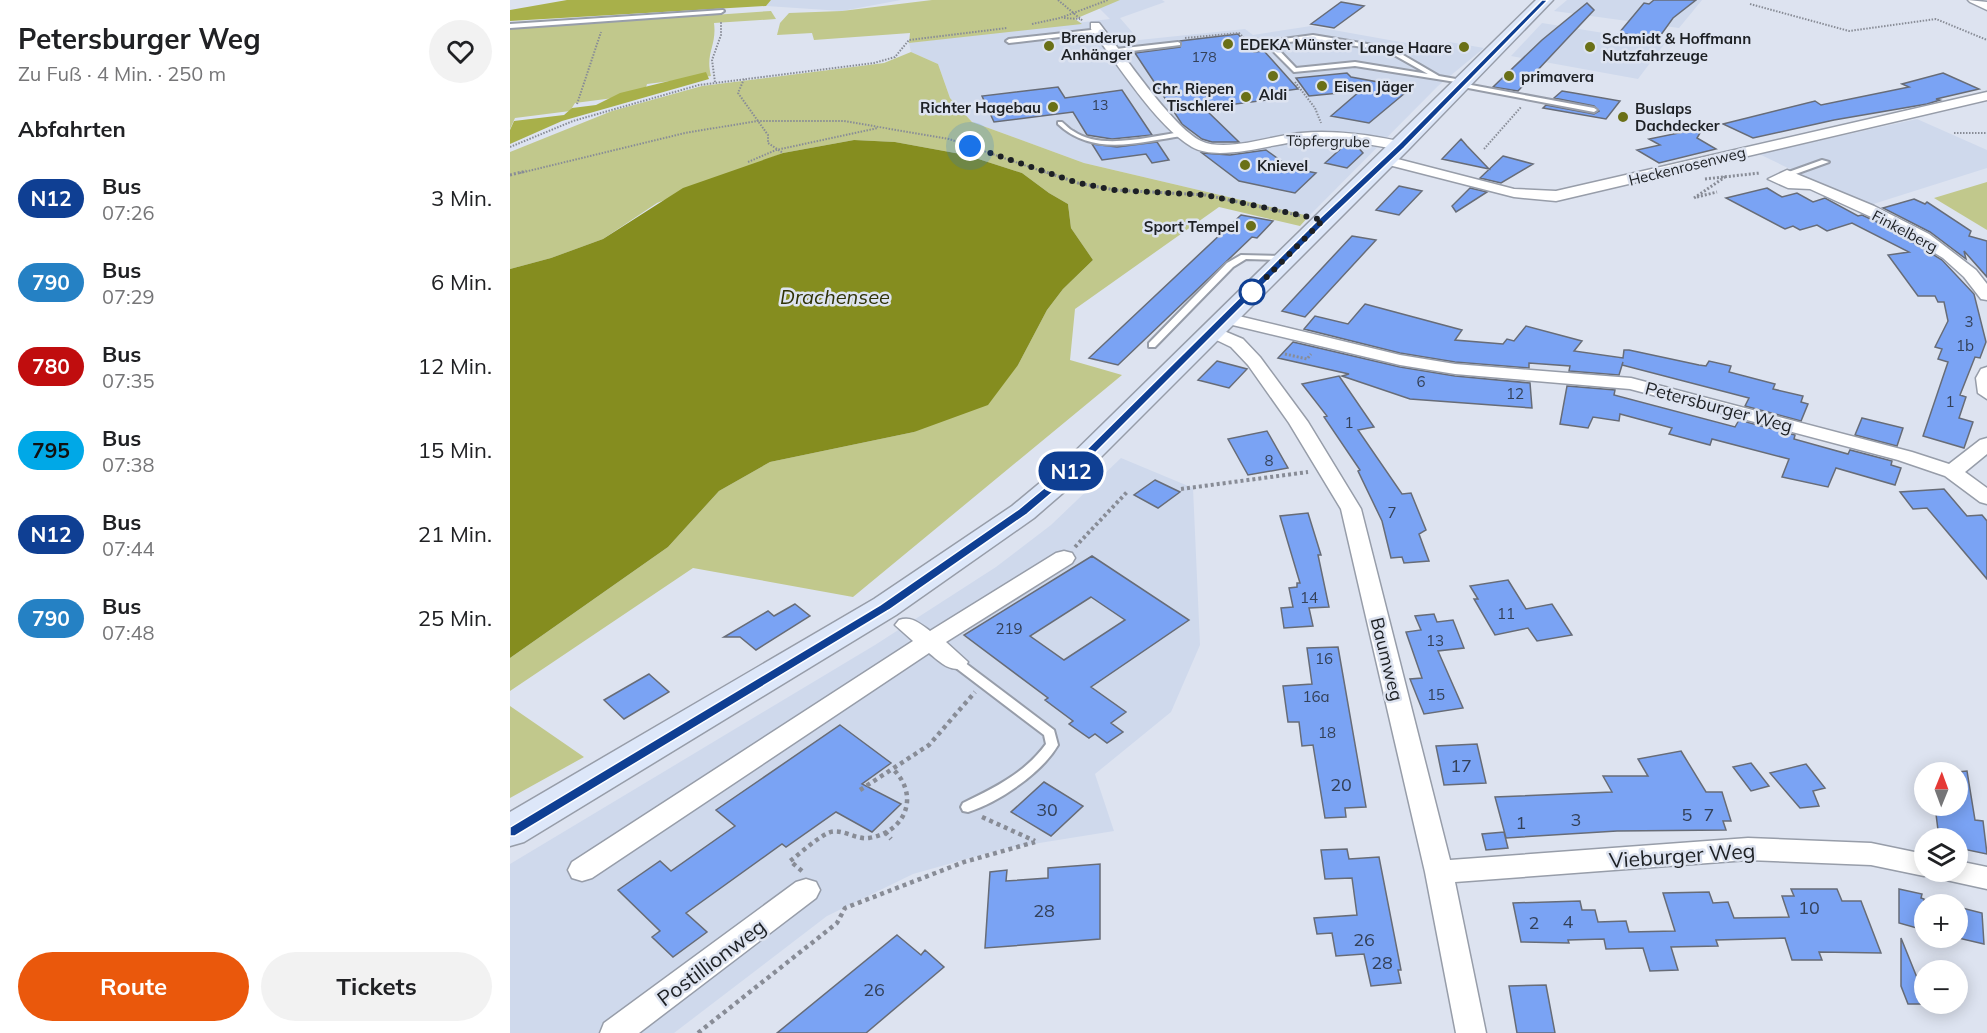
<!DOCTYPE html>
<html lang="de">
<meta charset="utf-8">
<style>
body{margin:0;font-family:Mulish,sans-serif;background:#f2f2f2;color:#202124;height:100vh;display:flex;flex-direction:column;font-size:22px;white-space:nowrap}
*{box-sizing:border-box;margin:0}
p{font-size:20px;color:#757577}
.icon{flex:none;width:33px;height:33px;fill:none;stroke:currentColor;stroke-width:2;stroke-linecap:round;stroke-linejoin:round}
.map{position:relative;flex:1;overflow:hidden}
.drawer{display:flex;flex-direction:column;background:#fff;width:510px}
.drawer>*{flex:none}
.badge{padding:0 12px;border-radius:20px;font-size:21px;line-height:39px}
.needle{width:39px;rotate:1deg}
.buttons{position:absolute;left:1404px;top:762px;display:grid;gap:12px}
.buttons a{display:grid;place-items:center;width:54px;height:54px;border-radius:50%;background:#fff;box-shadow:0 3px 15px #0003;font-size:30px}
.you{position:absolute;width:30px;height:30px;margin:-15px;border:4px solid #fff;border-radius:50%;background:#1a73e8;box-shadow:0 0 0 9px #1a73e833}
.map>.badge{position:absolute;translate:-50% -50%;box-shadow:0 0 0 3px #fff}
h2{padding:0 18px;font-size:22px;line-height:54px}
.round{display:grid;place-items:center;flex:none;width:63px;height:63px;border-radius:32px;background:#f2f2f2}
.summary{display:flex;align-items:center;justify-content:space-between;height:102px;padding:0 18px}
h1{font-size:28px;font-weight:700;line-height:45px}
.cta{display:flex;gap:12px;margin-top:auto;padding:12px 18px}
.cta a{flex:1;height:69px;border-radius:36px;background:#ea580c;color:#fff;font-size:24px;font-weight:700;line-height:69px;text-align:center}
.cta a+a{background:#f2f2f2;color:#202124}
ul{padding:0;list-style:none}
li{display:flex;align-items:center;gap:18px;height:84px;padding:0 18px}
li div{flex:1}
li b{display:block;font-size:22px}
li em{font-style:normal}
li .badge{min-width:66px;font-weight:700;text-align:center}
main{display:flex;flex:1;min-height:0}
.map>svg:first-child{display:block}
.built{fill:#cfd9ec}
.green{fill:#c1c88c}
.forest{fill:#a8b04a}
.water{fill:#858d1f}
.building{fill:#7aa3f4;stroke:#676c77;stroke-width:1.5;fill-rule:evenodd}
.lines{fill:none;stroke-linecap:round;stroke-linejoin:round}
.service-casing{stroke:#979da9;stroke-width:4}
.minor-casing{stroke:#979da9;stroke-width:3}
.secondary-casing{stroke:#979da9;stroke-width:3}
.path-far3{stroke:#888c96;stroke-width:2;stroke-dasharray:1.5 1.5;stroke-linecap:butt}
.path-far2{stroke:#888c96;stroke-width:3;stroke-dasharray:2 2;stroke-linecap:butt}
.path-far1{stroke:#888c96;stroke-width:4;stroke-dasharray:3 3;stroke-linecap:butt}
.path{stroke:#888c96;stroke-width:4.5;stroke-dasharray:4 4;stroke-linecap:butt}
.service{fill:#fff;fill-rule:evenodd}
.minor{fill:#fff;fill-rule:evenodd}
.secondary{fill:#dde7f9;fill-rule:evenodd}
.line{fill:#0f3f93;stroke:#fff;stroke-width:1.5}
.walk{stroke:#1d2024;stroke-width:6;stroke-dasharray:0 10.8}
.poi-dot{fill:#6a7017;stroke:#dde3f0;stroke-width:2}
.stop-dot{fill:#fff;stroke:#0f3f93;stroke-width:3}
.labels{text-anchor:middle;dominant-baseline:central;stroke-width:5;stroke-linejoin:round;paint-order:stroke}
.far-number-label{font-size:14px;fill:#344158}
.far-poi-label{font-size:15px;font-weight:bold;fill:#1d2024;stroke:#dde3f0;text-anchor:start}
.far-street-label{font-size:15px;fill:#1d2024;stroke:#dde3f0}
.number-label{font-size:15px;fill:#344158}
.street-label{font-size:18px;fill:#1d2024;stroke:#dde3f0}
.near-number-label{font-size:18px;fill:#344158}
.water-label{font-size:20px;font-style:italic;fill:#2f3205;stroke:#dde3f0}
.near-street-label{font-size:21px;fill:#1d2024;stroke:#dde3f0}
</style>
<main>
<section class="drawer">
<div class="summary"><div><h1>Petersburger Weg</h1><p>Zu Fuß · 4 Min. · 250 m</p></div><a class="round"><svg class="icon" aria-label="heart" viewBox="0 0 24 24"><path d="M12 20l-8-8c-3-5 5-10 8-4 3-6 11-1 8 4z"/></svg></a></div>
<h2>Abfahrten</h2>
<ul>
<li><span class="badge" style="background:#0f3f93;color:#fff">N12</span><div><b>Bus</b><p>07:26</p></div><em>3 Min.</em></li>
<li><span class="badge" style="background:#2581c4;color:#fff">790</span><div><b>Bus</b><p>07:29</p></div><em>6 Min.</em></li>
<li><span class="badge" style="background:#c00d0e;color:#fff">780</span><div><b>Bus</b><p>07:35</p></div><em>12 Min.</em></li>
<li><span class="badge" style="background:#00a8e7;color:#111">795</span><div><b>Bus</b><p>07:38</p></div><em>15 Min.</em></li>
<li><span class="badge" style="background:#0f3f93;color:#fff">N12</span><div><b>Bus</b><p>07:44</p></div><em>21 Min.</em></li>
<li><span class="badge" style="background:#2581c4;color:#fff">790</span><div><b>Bus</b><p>07:48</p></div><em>25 Min.</em></li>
</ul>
<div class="cta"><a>Route</a><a>Tickets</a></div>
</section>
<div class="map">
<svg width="1477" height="1033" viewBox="0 0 1477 1033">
<rect width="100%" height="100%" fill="#dde3f0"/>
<path class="built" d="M261 0H391L332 11 256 6Z
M610 0H652L655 2 610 18 629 40 735 29 743 35 801 26 924 48 939 42 974 48 928 86 799 216 574 163 462 122 440 98 428 64 401 52 399 43 600 19 588 7Z
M1057 0H1192L1169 28 1044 11Z
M1032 23 1155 43 1128 79 1001 56Z
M1407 119 1477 150V168L1357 206 1249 154Z
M611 458 683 488 690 645 661 712 585 774 604 831 492 849 403 874 317 916 164 1033H0V864L365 645 486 567 541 525Z"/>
<path class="green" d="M422 0H610L565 19 572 24 399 43 400 33 304 40 302 33 267 35 270 23 279 13 332 11Z
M261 11 266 19 204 23C207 46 195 53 201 76L137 84 134 94 65 103 60 111 5 118 0 129V29Z
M401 52 428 64 440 98 462 122 574 163 799 216 790 226 709 207 565 309 560 360 612 375 343 597 183 568 0 691V658L158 547 209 491 260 462 404 432 508 365 537 310 553 289 583 260 561 228 558 204 539 193 512 173 456 155 385 142 344 140 273 153 147 203 93 239 41 258 0 269V152L102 111 192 86 374 63Z
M1477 182V230L1424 198Z
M0 706 74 757 0 798Z"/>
<path class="forest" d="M57 0H261L256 6 0 21V10Z
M196 72 199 79 52 121 0 144V130L4 121 54 115 62 108 86 105 110 93Z"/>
<path class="water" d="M344 140 385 142 456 155 512 173 539 193 558 204 561 228 583 260 553 289 537 310 508 365 478 405 404 432 260 462 209 491 158 547 0 658V269L41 258 93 239 173 188 273 153Z"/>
<path class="building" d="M1144 0H1186L1163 18 1148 39 1109 33 1134 3 1139 4Z
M831 2 854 6 824 28 801 24Z
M1077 3 1084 10 1008 91 983 87 1032 40Z
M728 34 744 52 754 51 788 89 751 94 757 100 694 108 729 142H702L692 139 672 124 625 53 670 47V41Z
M837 73 841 77 901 88 859 123 821 116 850 91 799 96 786 78Z
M1433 73 1469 89 1426 99 1430 100 1417 104 1324 120 1243 138 1213 124 1305 101 1311 105 1399 87 1392 84Z
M548 87 555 98 612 90 642 135 602 139 577 135 563 112 484 122 472 96Z
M1052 91 1064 93 1110 101 1096 119 1033 108 1036 105 1084 114 1089 111 1084 106 1044 98Z
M1193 128 1187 138 1206 149 1149 163 1127 150 1150 145 1139 139Z
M951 139 957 146 979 169 932 159Z
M647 142 659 160 642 163 636 154 592 160 582 144 607 147Z
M836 144 846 145 853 153 837 168 815 163Z
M756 150 781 168 806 173 785 193 729 181 692 153 720 155Z
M993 156 1023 164 991 183 970 178Z
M889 186 912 191 889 215 866 210Z
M960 188 977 192 946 212 942 206Z
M1257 188 1272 197 1287 193 1303 202 1315 198 1348 216 1352 215 1380 228 1432 260 1464 294 1476 342 1470 358 1465 357 1450 395 1456 397 1449 418 1463 422 1454 448 1413 436 1438 362 1428 359 1432 349 1425 347 1438 321 1434 302H1428L1425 296H1408L1378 255 1399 252 1342 223 1317 231 1307 225 1290 230 1283 226 1275 229 1216 198Z
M1404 199 1415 204 1417 202 1461 231 1459 236 1477 241V277L1454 251 1456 259 1420 232 1373 208Z
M731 215 763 221 747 238 742 237 608 365 579 358Z
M842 236 866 240 795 317 772 311Z
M855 304 952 330 945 340 993 344 997 339 1004 341 1016 326 1072 341 1064 351 1113 358 1114 350H1119L1189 365 1196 366 1199 361 1221 366 1219 372 1265 384 1263 389 1293 396 1291 402 1298 404 1291 421 1235 406 1239 398 1112 365 1113 362 1109 375 1059 371 1060 366 1019 363V368L945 362 890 353 794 329 805 316 838 324Z
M783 342 890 367 945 376 1020 383 1022 408 900 399 832 376 839 374 768 358Z
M707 361 737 369 719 388 688 380Z
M829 376 864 427 848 430 892 494 901 493 916 530 909 534 919 561 894 563 892 557 881 558 872 521 848 471 850 470 814 417 817 416 792 384Z
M1057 386 1105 390 1104 395 1225 427 1229 420 1285 435 1284 439 1338 454 1340 450 1382 461 1381 465 1391 468 1385 485 1326 468 1318 487 1272 477 1279 459 1202 439 1200 445 1159 434 1162 428 1110 414 1109 421 1083 417 1078 428 1050 424Z
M1352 418 1393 428 1387 446 1345 435Z
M757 431 778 468 738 475 718 439Z
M645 480 670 492 648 508 624 495Z
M1434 489 1457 516 1472 515 1477 521V579L1417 508 1403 509 1390 492Z
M798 513 811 555H808L819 607 799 608 803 626 774 628 771 608 783 607 779 588 787 587V583H790L770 516Z
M582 556 679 620 581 687 616 712 601 723 613 732 597 743 585 734 579 738 559 724 563 721 535 700 538 698 454 635ZM581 597 615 620 554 660 520 636Z
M998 580 1016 609 1042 604 1062 635 1027 641 1018 628 985 635 964 599H968L960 586Z
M285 604 300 616 246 650 230 637H214L258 611 264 616Z
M924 614 927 622 943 620 954 648 928 651 953 708 914 714 900 679 912 678 896 632 911 630 905 616Z
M828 647 856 807 835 808 836 817 815 818 803 745 792 746 789 722H778L773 686 802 684 797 648Z
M139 674 159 692 114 719 94 700Z
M330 725 381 763 352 784 391 804 362 832 326 812 276 847 272 844 176 913 197 932 163 957 142 937 150 931 108 890 150 861 161 871 225 826 206 810Z
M967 744 976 783 934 785 926 746Z
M1171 751 1196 792H1212L1221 821H1213L1216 830 1107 831 996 838 985 797 1102 792 1093 776H1138L1128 759Z
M1241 763 1259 786 1241 791 1223 767Z
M1296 764 1315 788 1303 791 1309 806 1290 808 1260 773Z
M1457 771 1465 820 1473 821 1477 854 1448 848V838H1429L1425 806H1448V772Z
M534 782 573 806 541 836 501 812Z
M994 832 998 848 976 850 972 834Z
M837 849 839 859 869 857 891 970H888L891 983 861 986 854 954 826 956 822 933 807 934 804 918 847 915 842 878 815 879 811 850Z
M590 864V939L475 948 480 872 497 870 496 881 538 878V868Z
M1281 889H1327L1332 901H1351L1371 953 1309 952 1312 960H1282L1275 938 1206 940 1208 946 1161 947 1168 970 1140 971 1133 948 1096 949 1094 939 1058 940 1059 943 1011 942 1003 903 1070 901 1072 910H1085L1088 922 1116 921 1119 932 1165 931 1153 893 1199 892 1203 903 1218 902 1224 918 1279 917 1272 896H1284Z
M1389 889 1412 894 1411 898 1414 899V930L1389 923Z
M1448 907 1472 913 1474 944 1448 938Z
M387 935 411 955 415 950 434 967 356 1033H267Z
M1391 938 1414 995V1004H1418H1398L1391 986Z
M1036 985 1045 1033H1007L999 986Z"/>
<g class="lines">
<g class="service-casing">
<path id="service" d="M213 10 214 11 211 13 0 28V24Z
M590 29 592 30V32L499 43 496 41 499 39Z
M803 35 881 48 929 76 957 81 958 82 956 84 1084 108 1087 110 1084 112 953 87 950 85 952 83 845 66 784 72 755 43 758 41ZM803 39 877 51 918 74 845 62 786 68 763 44Z
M668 42 670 43V45L606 53 603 51 606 49Z
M548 122H552C556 125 559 129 563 131 591 151 641 136 672 132L675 134 672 136C629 142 583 157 548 124Z
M1312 160 1319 162 1280 176 1273 174Z
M731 255 777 256 781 258 777 260 736 259 723 267 645 347H639V343L717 263Z
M446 658 450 659 544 730 548 745C532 773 489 802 458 812L453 811 451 807 453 803C484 788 515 773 536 744L534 735 442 665 440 662 442 659Z"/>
</g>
<g class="minor-casing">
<path id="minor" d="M1458 0 1477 2V10L1460 2Z
M581 23H589C612 52 662 127 691 141 717 153 763 135 791 133 824 130 864 135 896 143L898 146 891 150C859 144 823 138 790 141 762 144 708 162 682 147 646 126 607 63 581 29Z
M1477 92V100L1046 201 1004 197 871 163 869 160 876 156 1004 189 1046 191Z
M1277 170 1364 206 1419 234 1466 270 1477 284V300L1471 299 1454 277 1433 258 1381 226 1300 189 1278 188 1258 179Z
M716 313 890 355 945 364 1121 378 1402 452 1439 464 1470 440 1477 438V454L1455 472 1477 488V504L1470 502 1435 476 1388 460 1120 389 945 374 890 365 710 322 707 318 710 314Z
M702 326 733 339 750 357 798 422 851 509 940 860 1238 838 1361 843 1414 854V872L1424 873 1414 876 1361 865 1238 860 945 882 976 1033H946L915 872 831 509 779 423 738 365 721 347 696 335 693 331 696 327Z
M1477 367V399L1468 393 1466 378 1471 369Z
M554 551 562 553 565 558 562 563 436 642 458 662 454 668C439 672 430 662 419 653L82 878 72 881 62 878 58 870 62 862 403 641 385 625 389 620C402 616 409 623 420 631L546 553Z
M1448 861 1477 867V889L1436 880 1432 872H1448Z
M296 879 306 882 310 890 306 898 129 1033H90L94 1023 286 882Z"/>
</g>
<g class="secondary-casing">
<path id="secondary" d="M1026 0H1043L898 150 569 479 524 518 386 615 14 842 0 846V812L364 599 502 506 549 467Z"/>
</g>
<path class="path-far3" d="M548 0 573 21
M1240 4 1339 31 1426 19 1477 40
M554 18 570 19
M522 24 550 18 598 0
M675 38 729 33 736 40 749 38
M737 40 749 50
M234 79 228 93 258 135V143L273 153
M205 82 202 60 211 35V21
M785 82 805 108 811 123
M67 104 91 32
M1444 133H1477
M0 147 63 121 189 85 364 63 385 57 399 40 497 28
M974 149 1011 107
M238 162 266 150 368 128
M10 173 175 133 247 121H334L439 139 537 173"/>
<path class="path-far2" d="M533 171 568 183 605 190 696 195 792 216
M0 175 16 171
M1195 179 1250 173
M1187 197 1207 192
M1184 198 1215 177
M775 354 797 359 801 354"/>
<path class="path-far1" d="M671 489 798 472
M565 547 617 492"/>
<path class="path" d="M350 790 419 745 465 692
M472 817 525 841
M375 832 381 839
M292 871 280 861C292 852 304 840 318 833 331 827 345 840 359 838 395 832 410 797 384 770
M188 1033 327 923 335 908 454 862 525 842"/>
<use href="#service" class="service"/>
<use href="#minor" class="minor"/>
<use href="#secondary" class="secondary"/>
</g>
<path class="line" d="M1032 0H1038L894 148 816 222 563 475 517 514 379 610 5 836H0V827L370 605 509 509 556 470 810 218 889 144Z"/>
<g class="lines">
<path class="walk" d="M460 146 568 183 605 190 696 195 813 220 742 292"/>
</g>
<g class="poi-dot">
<circle cx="718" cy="44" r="6"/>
<circle cx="539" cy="46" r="6"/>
<circle cx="954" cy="47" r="6"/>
<circle cx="1080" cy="47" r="6"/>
<circle cx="763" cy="76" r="6"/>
<circle cx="999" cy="76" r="6"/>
<circle cx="812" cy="86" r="6"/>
<circle cx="736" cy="97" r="6"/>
<circle cx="543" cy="107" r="6"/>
<circle cx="1113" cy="117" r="6"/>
<circle cx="735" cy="165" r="6"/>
<circle cx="741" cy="226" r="6"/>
</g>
<circle class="stop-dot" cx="742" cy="292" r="12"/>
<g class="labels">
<g class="far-number-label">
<text x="694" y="57">178</text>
<text x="590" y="105">13</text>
</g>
<g class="far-poi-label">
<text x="551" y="37">Brenderup<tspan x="551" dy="17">Anhänger</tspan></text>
<text x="1092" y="38">Schmidt &amp; Hoffmann<tspan x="1092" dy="17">Nutzfahrzeuge</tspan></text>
<text x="730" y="44">EDEKA Münster</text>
<text x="942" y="47" text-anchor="end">Lange Haare</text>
<text x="1011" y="76">primavera</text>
<text x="824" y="86">Eisen Jäger</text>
<text x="724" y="88" text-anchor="end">Chr. Riepen<tspan x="724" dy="17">Tischlerei</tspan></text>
<text x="763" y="94" text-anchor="middle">Aldi</text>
<text x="531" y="107" text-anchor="end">Richter Hagebau</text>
<text x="1125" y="108">Buslaps<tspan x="1125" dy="17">Dachdecker</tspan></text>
<text x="747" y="165">Knievel</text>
<text x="729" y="226" text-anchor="end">Sport Tempel</text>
</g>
<g class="far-street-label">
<text transform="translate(818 141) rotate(1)">Töpfergrube</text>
<text transform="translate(1177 166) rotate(-14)">Heckenrosenweg</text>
<text transform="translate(1395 231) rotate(28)">Finkelberg</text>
</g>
<g class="number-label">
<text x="1459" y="321">3</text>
<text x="1455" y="345">1b</text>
<text x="911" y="381">6</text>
<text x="1005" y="393">12</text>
<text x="1440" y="401">1</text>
<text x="839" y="422">1</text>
<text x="759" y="460">8</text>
<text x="882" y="512">7</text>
<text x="799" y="597">14</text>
<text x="996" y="613">11</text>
<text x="499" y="628">219</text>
<text x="925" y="640">13</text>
<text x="814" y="658">16</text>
<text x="926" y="694">15</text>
<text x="806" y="696">16a</text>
<text x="817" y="732">18</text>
</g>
<g class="street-label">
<text transform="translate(1209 407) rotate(15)">Petersburger Weg</text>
<text transform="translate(877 659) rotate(76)">Baumweg</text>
</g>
<g class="near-number-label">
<text x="951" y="765">17</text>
<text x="831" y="784">20</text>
<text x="537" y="809">30</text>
<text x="1177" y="814">5</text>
<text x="1199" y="814">7</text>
<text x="1066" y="819">3</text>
<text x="1011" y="822">1</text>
<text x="1299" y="907">10</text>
<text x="534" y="910">28</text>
<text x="1058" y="921">4</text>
<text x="1024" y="922">2</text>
<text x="854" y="939">26</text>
<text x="872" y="962">28</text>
<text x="364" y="989">26</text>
</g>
<g class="water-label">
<text x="325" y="296">Drachensee</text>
</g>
<g class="near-street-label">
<text transform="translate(1172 855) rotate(-4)">Vieburger Weg</text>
<text transform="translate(201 962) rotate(-37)">Postillionweg</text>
</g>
</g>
</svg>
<div class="buttons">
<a><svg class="needle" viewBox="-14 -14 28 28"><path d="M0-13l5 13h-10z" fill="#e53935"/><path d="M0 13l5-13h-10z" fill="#757577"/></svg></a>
<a><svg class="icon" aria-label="layers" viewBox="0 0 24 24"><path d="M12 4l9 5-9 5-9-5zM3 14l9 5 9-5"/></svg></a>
<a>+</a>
<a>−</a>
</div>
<div class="you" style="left:460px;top:146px"></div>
<b class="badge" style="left:561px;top:471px;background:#0f3f93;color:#fff">N12</b>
</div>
</main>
